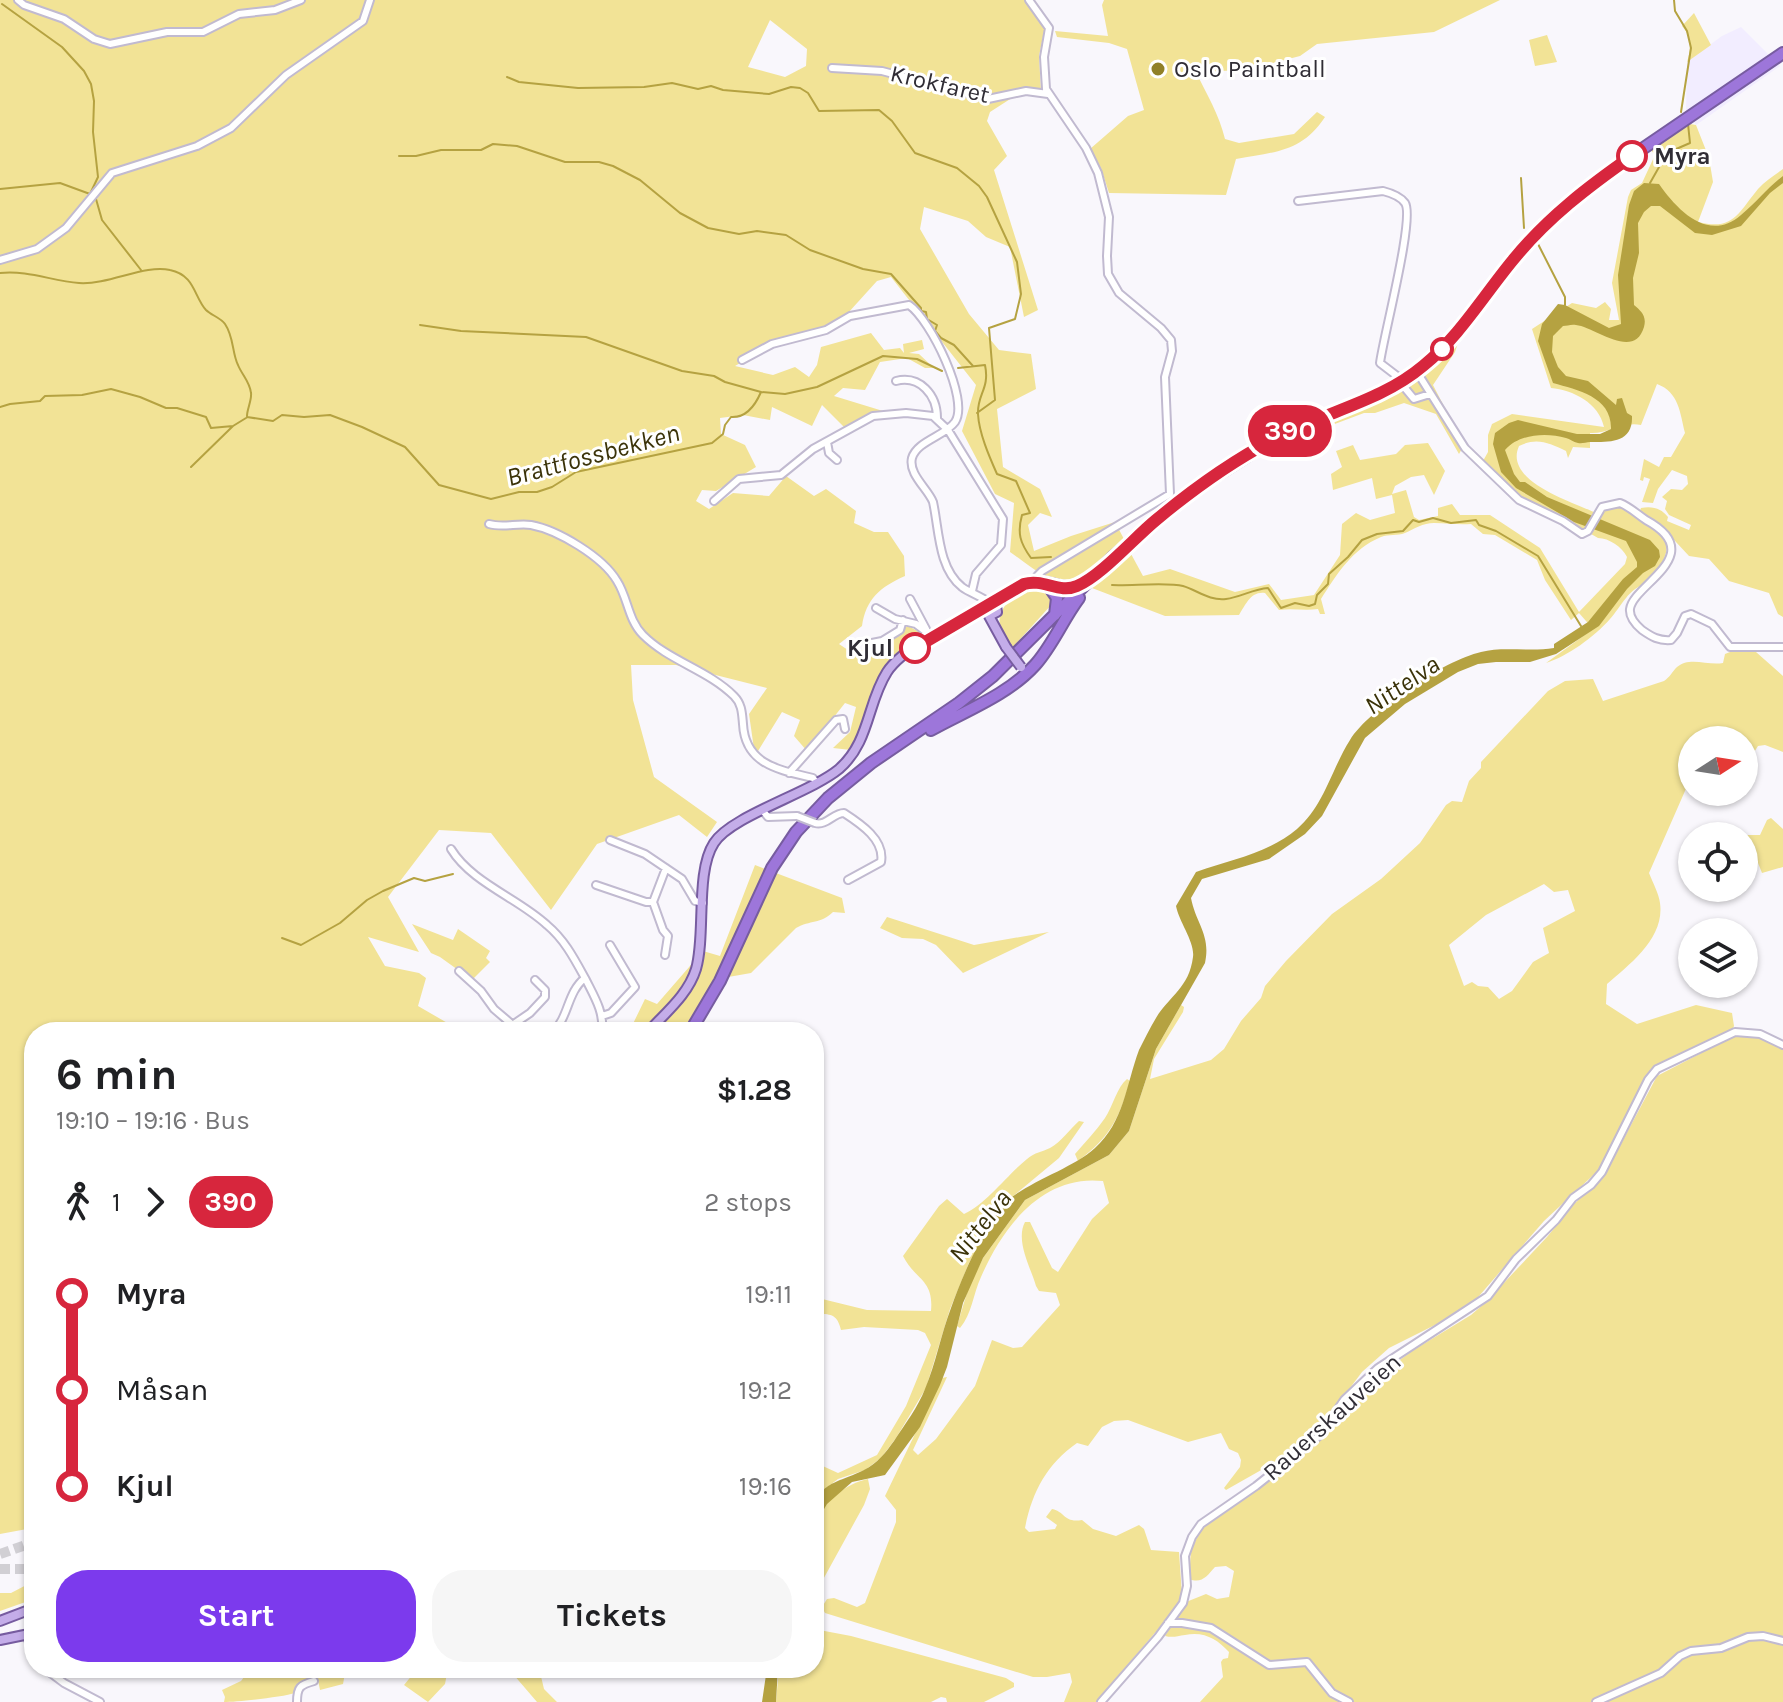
<!DOCTYPE html>
<meta charset="utf-8">
<style>
body{margin:0;font-family:Karla,sans-serif;background:#f6f6f6;color:#202124;height:100vh;display:flex;flex-direction:column;font-size:30px;white-space:nowrap}
*{box-sizing:border-box;margin:0}
p{font-size:26px;color:#757577}
.icon{flex:none;width:44px;height:44px;fill:none;stroke:currentColor;stroke-width:2;stroke-linecap:round;stroke-linejoin:round}
.map{position:relative;flex:1;overflow:hidden}
.drawer{position:absolute;left:24px;top:1022px;width:800px;height:656px;display:flex;flex-direction:column;background:#fff;border-radius:32px;box-shadow:0 2px 6px #0004}
.drawer>*{flex:none}
.badge{padding:0 16px;border-radius:26px;font-size:28px;line-height:52px}
.needle{width:52px;rotate:78deg}
.tools{position:absolute;left:1678px;top:726px;display:grid;gap:16px}
.tools a{display:grid;place-items:center;width:80px;height:80px;border-radius:50%;background:#fff;box-shadow:0 2px 6px #0004;font-size:40px}
.map>.badge{position:absolute;translate:-50% -50%;box-shadow:0 0 0 4px #fff}
.legs{display:flex;align-items:center;gap:12px;height:88px;padding:0 32px;font-size:26px}
.legs p{margin-inline-start:auto}
.overview{display:flex;align-items:center;justify-content:space-between;height:136px;padding:0 32px}
h1{font-size:44px;font-weight:700;line-height:60px}
.button{display:flex;gap:16px;margin-top:auto;padding:16px 32px}
.button a{flex:1;height:92px;border-radius:32px;background:#7c3aed;color:#fff;font-size:32px;font-weight:700;line-height:92px;text-align:center}
.button a+a{background:#f6f6f6;color:#202124}
ul{padding:0 32px;list-style:none}
li{display:flex;align-items:center;gap:28px;height:96px;font-size:30px}
li i{display:grid;place-items:center;width:12px;height:100%;margin:0 10px;background:currentColor}
li i::after{content:'';width:20px;height:20px;margin:-10px;border:6px solid;border-radius:50%;background:#fff}
li p{margin-inline-start:auto}
li:first-child i{background:linear-gradient(#0000 50%,currentColor 0)}
li:last-child i{background:linear-gradient(currentColor 50%,#0000 0)}
.map>svg:first-child{display:block}
.built{fill:#f2edff}
.green{fill:#f2e396;fill-rule:evenodd}
.water{fill:#b5a241}
.lines{fill:none;stroke-linecap:round;stroke-linejoin:round}
.stream{stroke:#b5a241;stroke-width:2}
.highway-tunnel{stroke:#d1cfd4;stroke-width:10;stroke-dasharray:10 5;stroke-linecap:butt}
.minor-casing{stroke:#c1bad0;stroke-width:10}
.major-casing{stroke:#775ca0;stroke-width:12}
.highway-casing{stroke:#775ca0;stroke-width:14}
.minor{stroke:#fff;stroke-width:6}
.major{stroke:#c4ade9;stroke-width:8}
.highway{stroke:#9d76da;stroke-width:10}
.minor-bridge-casing{stroke:#c1bad0;stroke-width:10;stroke-linecap:butt}
.major-bridge-casing{stroke:#775ca0;stroke-width:12;stroke-linecap:butt}
.minor-bridge{stroke:#fff;stroke-width:6}
.major-bridge{stroke:#c4ade9;stroke-width:8}
.line-1-casing{stroke:#fff;stroke-width:18}
.line-1{stroke:#d7263d;stroke-width:12}
.poi-dot{fill:#908027;stroke:#fff;stroke-width:3}
.stop-1-dot{fill:#fff;stroke:#d7263d;stroke-width:4}
.labels{text-anchor:middle;dominant-baseline:central;stroke-width:6;stroke-linejoin:round;paint-order:stroke}
.poi-label{font-size:24px;fill:#302d35;stroke:#fff;text-anchor:start}
.street-label{font-size:24px;fill:#302d35;stroke:#fff}
.stop-label{font-size:24px;font-weight:bold;fill:#302d35;stroke:#fff;text-anchor:start}
.water-label{font-size:26px;font-style:italic;fill:#3b3309;stroke:#fff}
</style>
<div class="map">
<svg width="1783" height="1702" viewBox="0 0 1783 1702">
<rect width="100%" height="100%" fill="#f9f7fc"/>
<path class="built" d="M1741 27 1780 66 1696 125 1686 110 1687 62 1722 36Z"/>
<path class="green" d="M0 0H1025L1045 27 1039 56 1041 91 1018 94 990 112 987 121 1007 156 994 170 1038 310 1024 317 1010 247 986 237 968 221 924 207 920 229 969 314 999 350 1031 354 1036 389 997 409 1003 467 1040 489 1052 517 1040 513 1028 525 1034 551 1071 536 1115 522 1125 541 1076 582C1053 588 1028 564 1010 552L1014 503 995 494 962 431 976 385 891 277 877 281 848 313 824 328 779 341 735 366 773 375 795 367 809 377 817 365 821 347 871 333 884 350 900 348 904 353 903 344 922 340 924 349 909 353 919 354 934 368H925L907 358 880 362 865 390 843 388 834 396 883 411 866 416 845 428 822 405 812 426 772 407 770 420 743 415 720 418 721 434 745 445 756 467 716 491 702 490 696 501 709 509 733 493 769 496 786 476 814 496 826 489 856 511 854 523 874 532H888L904 556 905 576C880 587 866 599 862 626L839 644 854 654 908 626 925 635C917 640 906 645 898 652 871 678 870 719 851 750L833 748 850 732 856 707 845 703 807 751 794 736 800 720 782 712 755 756 749 714 767 688 676 665H631L633 700 654 777 717 822 707 837 679 815 597 844 551 910 491 833 439 830 388 897 419 952 368 937 385 966 419 973 426 978 418 1006 463 1032H34V1546L27 1529 0 1534ZM770 20 807 49 806 66 785 77 748 67Z
M1104 0H1500L1434 32 1317 44 1300 56 1245 70 1196 72C1207 95 1219 114 1225 139L1239 143 1294 134 1317 112 1325 117C1302 152 1275 152 1236 159L1226 195 1109 193 1101 168 1090 149 1128 116 1144 110 1127 49 1109 43 1057 37 1055 31 1108 36 1102 5Z
M1694 13 1711 45 1687 62C1691 49 1692 37 1682 26Z
M1547 35 1557 62 1535 66 1529 40Z
M1690 124 1696 125 1709 158 1713 182 1698 222C1734 231 1738 213 1758 189 1765 181 1775 175 1783 169V617L1778 614 1769 593 1729 581 1709 559 1689 556 1662 527 1639 513 1641 508C1652 506 1661 508 1668 517L1667 521 1689 530 1691 525 1669 515 1665 509 1667 501 1662 497 1671 489 1682 490 1688 484 1687 476 1672 470 1658 489 1653 503 1642 502 1650 479 1644 477 1643 481 1640 480 1644 459 1659 467 1664 457H1671L1685 433C1680 413 1679 392 1657 384L1641 425C1623 421 1608 434 1590 433V448L1573 447 1568 458 1566 451C1549 443 1537 437 1519 446 1503 482 1574 502 1598 514L1614 505C1625 507 1632 514 1642 519 1679 540 1669 556 1647 584 1629 587 1621 607 1610 619 1594 637 1568 656 1546 663L1593 629 1579 613 1571 620 1545 580 1537 560 1495 535 1483 534 1471 524C1458 525 1447 523 1434 523 1423 523 1414 529 1405 533 1397 536 1389 534 1381 537 1352 549 1337 574 1321 599L1325 614H1320L1318 609C1304 611 1293 608 1279 610L1265 593C1251 591 1246 604 1239 615L1165 616 1092 588 1130 552 1143 576 1170 569 1235 592 1269 584 1281 600 1314 595 1340 555 1342 524 1356 513 1370 520 1395 513 1392 495 1376 499 1372 478 1333 490 1331 474 1342 467 1336 451 1353 445 1360 460 1396 454 1405 445 1428 443 1445 471 1434 495 1424 475 1411 477 1395 486 1392 494 1406 490 1414 517 1419 520 1438 516V508L1452 504 1460 515H1490L1540 548 1579 612 1625 564 1627 557C1622 547 1609 538 1598 538L1565 519 1528 503 1515 494 1483 461 1488 452V435L1492 424 1512 414 1604 427C1599 403 1573 390 1551 388L1532 329 1572 303 1596 308 1605 302 1611 309 1609 320H1619L1612 283 1628 197 1631 190 1642 183 1655 155 1651 150Z
M1461 334 1455 352 1433 385 1464 445 1459 454 1436 414 1404 403 1375 413H1364L1279 445C1310 425 1342 419 1375 404 1410 387 1435 361 1461 334Z
M1035 585 1052 595V604L1013 647C1010 642 1003 636 1001 631 993 609 1017 590 1035 585Z
M1730 652H1756L1783 676V752L1765 745 1758 746 1744 768V740H1692V775L1649 873C1653 883 1659 894 1660 903 1665 938 1630 964 1607 984L1606 1004 1637 1024 1696 1005 1732 1013 1734 1026 1732 1031 1651 1069 1602 1167 1544 1221 1473 1303 1451 1317 1389 1348 1362 1372 1317 1432 1276 1465 1263 1469 1226 1490 1224 1488 1240 1467 1241 1460 1238 1453 1229 1449 1221 1433 1188 1442 1128 1420 1114 1421 1102 1427 1088 1446 1077 1443C1047 1464 1032 1492 1025 1528L1029 1532 1055 1529 1057 1525 1046 1517 1052 1509C1066 1512 1063 1523 1082 1520L1093 1529 1116 1536 1139 1525 1144 1529 1151 1550 1179 1552 1182 1595 1177 1607 1096 1702H1064L1072 1682 1070 1673 1047 1677H1033L825 1613 822 1607 827 1599 834 1598 857 1607 865 1603 896 1522V1510L885 1496 942 1378 947 1377 913 1450 918 1455 936 1439 975 1386 992 1340 1013 1348 1022 1347 1060 1305 1056 1293 1039 1291 1036 1286C1031 1268 1015 1241 1025 1222H1030L1052 1268 1058 1272 1092 1219 1109 1203 1103 1181C1042 1174 1002 1228 981 1277 973 1294 972 1314 960 1328L957 1326 969 1286 983 1258 1025 1200 1109 1155 1129 1131 1156 1049 1181 1005 1184 1007 1183 1012 1154 1059 1150 1079 1211 1060 1224 1049 1241 1021 1261 998 1265 986 1286 961 1332 914 1381 879 1420 843 1446 805 1452 801 1462 802 1469 781 1481 768V762L1548 691 1565 681 1593 679 1603 701 1664 681C1670 677 1672 672 1677 667 1690 656 1708 666 1723 663L1725 654ZM1544 884 1554 892 1568 890 1575 911 1543 928 1549 953 1533 962 1512 991 1499 999 1488 987 1478 986 1472 982 1464 986 1449 945 1486 915Z
M1771 818 1783 829V867L1762 873 1747 835H1760L1767 820Z
M755 865 842 898 845 913 833 912C821 924 810 920 796 928L751 973 717 979 684 1032H629L645 999 657 1004 703 951 720 956Z
M887 917 974 945 1049 932 963 973 936 945 923 939 902 938 880 928Z
M412 924 453 940 458 929 490 951 486 958 490 962 472 980 440 957 431 953Z
M1754 1036 1783 1049V1702H1200L1223 1677 1221 1662 1223 1659 1228 1658 1229 1652C1217 1639 1204 1631 1185 1635 1177 1636 1173 1638 1165 1636L1186 1602 1206 1594 1217 1599 1229 1597 1234 1571 1226 1566 1215 1567C1207 1576 1202 1584 1189 1579L1191 1549 1204 1525 1318 1442 1330 1430 1349 1401 1366 1385 1412 1351 1471 1315 1486 1302 1547 1237 1575 1203 1595 1185 1605 1174 1657 1076 1732 1037Z
M1127 1079 1130 1081C1119 1119 1110 1137 1078 1161L1075 1154C1085 1142 1096 1131 1105 1118 1113 1106 1117 1087 1127 1079Z
M1079 1121 1084 1122 1059 1158 1000 1207 969 1263 950 1309 926 1388 896 1438 881 1458 865 1470 838 1479 821 1492 814 1505V1462L838 1473 877 1455 906 1406 931 1345 925 1333 918 1330 864 1327 841 1330C837 1313 830 1314 814 1314V1297L867 1310 931 1311C934 1279 915 1280 903 1256L939 1206 947 1199 964 1214C986 1204 1007 1175 1027 1159 1035 1152 1042 1152 1050 1148 1061 1142 1070 1129 1079 1121Z
M868 1479 870 1489 864 1505 814 1596C814 1578 810 1542 814 1526 820 1503 847 1483 868 1479Z
M34 1581V1599L0 1611V1593H11Z
M814 1629 851 1636 1006 1678 1014 1683V1687L984 1702H947L946 1698 941 1697 931 1702H776L779 1668H814Z
M251 1668H346L343 1684 320 1690 318 1680C310 1684 303 1689 295 1693 283 1697 237 1702 224 1702L225 1697 222 1690 241 1681Z
M418 1668H448L445 1684 428 1702 404 1685Z
M512 1668H539L544 1689 557 1702H537L513 1674Z"/>
<path class="water" d="M1783 176V183L1770 193 1741 226 1712 235 1695 233 1660 206H1651L1644 212 1638 223 1639 253 1633 278 1634 305C1641 311 1647 316 1644 327 1634 361 1595 327 1576 325 1571 324 1567 326 1563 326L1553 336 1552 352 1558 367 1566 376 1588 381 1616 405 1617 399 1622 398 1627 413 1632 416C1633 443 1610 442 1590 442 1586 442 1582 444 1578 443 1573 442 1570 439 1566 438 1546 432 1519 434 1505 450L1514 474 1520 482H1525L1547 497 1650 540 1659 550 1660 557 1655 566 1643 573 1627 589 1599 626 1556 654 1530 662H1496L1478 664 1458 672 1405 704 1365 738 1322 816 1305 834 1269 859 1202 879 1191 898C1196 924 1211 935 1205 963L1156 1049 1129 1131 1109 1155 1025 1200 983 1258 963 1303 947 1367 940 1385 920 1427 885 1475 852 1482 827 1504 814 1526C814 1481 831 1486 864 1470 878 1463 886 1452 894 1441 905 1424 918 1407 925 1389 936 1363 941 1334 951 1308 963 1274 979 1239 999 1210 1016 1185 1070 1171 1095 1148 1124 1122 1126 1085 1139 1050 1144 1040 1150 1028 1156 1018 1170 995 1189 988 1193 957 1195 942 1179 922 1176 906L1196 872C1230 860 1269 853 1297 829 1324 806 1331 770 1350 740 1370 708 1444 661 1481 652 1502 646 1530 652 1554 648V644L1588 622 1623 579 1637 567V562L1626 541 1574 522 1516 488 1501 472 1493 444 1495 433 1509 423 1518 420 1577 434H1600L1611 429C1612 397 1578 390 1553 383L1538 341 1542 324 1558 304 1565 305 1609 328 1621 324 1618 275 1629 205 1634 191 1644 183 1659 184C1678 211 1709 243 1741 215 1756 203 1767 188 1783 176Z
M767 1668H778L776 1702H762Z"/>
<g class="lines">
<path class="stream" d="M1674 0 1675 11 1687 31 1691 48 1681 112
M507 77 519 82 578 88 644 87 672 83 698 89 711 86 723 90 769 94 791 87 800 88 808 93 819 111 879 110 892 121 915 153 957 168 979 186 987 197 1017 262 1021 294 1015 319 989 328 995 400 977 413
M399 156H416L441 150H481L493 144 517 146 565 162H599L613 166 640 180 680 213 708 228 739 234 757 231 786 235 810 250 863 269 891 274 921 308V311L926 312 927 319 937 325 935 331 941 338 954 345 973 366
M1521 178 1524 228
M1650 183 1667 153 1690 143 1688 124
M0 189 60 183 90 194 98 177 93 132 94 101 91 84 84 71 62 47 2 4
M96 199 102 220 141 270
M1537 242 1565 297V305
M0 273C28 270 52 281 79 283 109 285 145 264 170 270 195 275 194 297 206 310 211 315 221 318 225 324 234 337 232 353 238 365 242 375 250 382 251 393 252 400 247 409 247 416
M420 325 461 331 586 337 682 371 714 376 725 382 761 392
M958 368 985 365C990 389 977 394 978 414 979 433 989 456 997 474L1016 481 1030 513 1022 515C1017 533 1020 543 1031 558L1051 557
M0 407 10 404 40 401 45 396 82 395 111 389 140 397 166 408H177L206 417 211 428 233 426 246 418
M247 417 273 421 282 415 304 417 330 415 362 427 405 447 439 485 491 499 519 492H537L552 487 576 472 712 443 723 434 725 425 731 417C746 418 755 406 761 392L785 394 817 387 883 356 917 359 942 371
M191 467 233 426
M1112 585C1130 586 1168 582 1183 586 1197 590 1209 601 1226 599 1241 597 1253 589 1268 588L1281 608 1295 603 1309 606 1315 604 1317 595 1328 584 1329 574 1348 557 1362 540 1377 534 1403 531 1413 520 1419 522 1433 518 1451 523 1476 520 1479 525 1496 531 1538 556 1581 626
M282 938 301 945 340 923 367 900 383 891 414 878 425 881 453 874"/>
<path class="highway-tunnel" d="M0 1554 34 1542
M0 1569H34"/>
<g class="minor-casing">
<path id="minor" d="M18 0 24 5 64 19 94 39 110 44 167 32H203L239 14 275 10 301 0
M1029 0 1049 28 1044 57 1046 89 1086 148 1098 173 1109 217 1107 256 1108 274 1119 293 1161 328 1171 340 1172 351 1165 377 1170 494 1042 571 1037 576V582
M832 68 882 71 988 99 1026 91 1048 94
M1298 201 1383 191C1391 193 1400 196 1405 203 1415 218 1383 338 1380 363L1397 376
M0 260 37 249 66 228 112 173 197 146 231 128 286 75 363 21 370 0
M742 360 772 344 826 330 850 316 909 305C930 319 970 400 955 422 945 436 917 441 912 458 908 474 928 489 933 502 939 529 938 568 962 587 970 593 981 596 990 603
M1417 372 1465 448 1519 500 1563 521 1582 534 1588 531 1602 507 1620 503C1630 507 1637 514 1646 520 1710 555 1633 584 1630 609 1629 618 1636 625 1642 630 1652 637 1659 641 1671 640L1677 633 1685 616 1691 614 1712 624 1730 647H1783
M896 381C920 375 937 395 937 418
M1404 387 1414 399 1430 394
M827 442 829 453 837 460
M714 501 739 479 781 475 813 449 873 416 906 413 933 416 948 430 1003 519 1001 545 976 574 972 591
M489 524C503 528 517 523 531 525 558 530 603 557 617 581 628 598 628 620 643 635 669 661 708 670 734 696 742 704 742 713 743 724 745 765 780 770 813 778L817 783
M910 599 926 629
M876 608 895 619 916 624 933 637
M867 644 882 641 900 630 903 620
M789 773 836 720 843 719 845 729
M763 811 768 817 797 816
M815 823C827 826 833 813 844 813 861 824 885 840 881 862L848 880
M610 840 645 854 682 879 695 901 703 903
M451 849C472 883 518 898 547 925 565 940 575 960 586 980 595 998 604 1012 602 1032
M596 885 646 902H653
M665 955 668 936 663 930 653 902 666 868
M459 971 481 991 494 1009 521 1032
M602 1016 611 1013 635 987 610 945
M502 1032 530 1013 545 997V990L535 980
M553 1032C569 1017 567 992 585 978
M1168 1623H1182L1211 1628 1269 1665 1307 1662 1332 1693 1349 1702
M26 1634 34 1656
M44 1668 64 1683 100 1702
M297 1702C297 1687 300 1685 314 1681
M1101 1702 1158 1637 1183 1603 1187 1586 1185 1556 1192 1537 1201 1524 1256 1486 1320 1435 1344 1400 1378 1368 1488 1296 1516 1259 1556 1220 1573 1198 1591 1185 1602 1172 1648 1080 1657 1069 1735 1032 1760 1034 1783 1045
M1596 1702 1661 1673 1680 1656 1691 1651 1721 1648 1748 1637 1763 1636 1783 1641"/>
</g>
<g class="major-casing">
<path id="major" d="M989 616 1006 647
M648 1032C665 1013 688 995 696 969 706 935 695 872 714 843 731 816 810 793 839 769 870 742 867 703 887 672 904 646 957 623 984 609L986 605 992 603 996 606 997 612 989 616
M0 1621 34 1608
M0 1640 34 1633"/>
</g>
<g class="highway-casing">
<path id="highway" d="M1048 585 1057 598 1055 615
M992 603C1006 598 1017 584 1032 582 1050 579 1062 593 1081 584
M931 730C965 711 1008 695 1035 665 1053 645 1063 619 1079 598
M690 1032 720 981 772 868 796 832 828 798 871 763 959 703 993 676 1113 557 1197 488 1271 441 1381 394 1411 376 1444 347 1518 254 1564 208 1607 173 1783 53"/>
</g>
<use href="#minor" class="minor"/>
<use href="#major" class="major"/>
<use href="#highway" class="highway"/>
<g class="minor-bridge-casing">
<path id="minor-bridge" d="M797 816 815 823"/>
</g>
<g class="major-bridge-casing">
<path id="major-bridge" d="M1006 647 1021 667"/>
</g>
<use href="#minor-bridge" class="minor-bridge"/>
<use href="#major-bridge" class="major-bridge"/>
</g>
<g class="lines">
<g class="line-1-casing">
<path id="line-1" d="M915 648 1024 584C1043 578 1059 594 1077 586 1101 576 1134 538 1156 520 1198 485 1243 453 1293 430 1337 409 1385 398 1423 366 1459 337 1484 295 1513 260 1547 218 1589 186 1632 156"/>
</g>
<use href="#line-1" class="line-1"/>
</g>
<circle class="poi-dot" cx="1158" cy="69" r="8"/>
<g class="stop-1-dot">
<circle cx="1632" cy="156" r="14"/>
<circle cx="1442" cy="349" r="10"/>
<circle cx="915" cy="648" r="14"/>
</g>
<g class="labels">
<g class="poi-label">
<text x="1174" y="69">Oslo Paintball</text>
</g>
<g class="street-label">
<text transform="translate(940 84) rotate(13)">Krokfaret</text>
<text transform="translate(1332 1417) rotate(-42)">Rauerskauveien</text>
</g>
<g class="stop-label">
<text x="1654" y="156">Myra</text>
<text x="893" y="648" text-anchor="end">Kjul</text>
</g>
<g class="water-label">
<text transform="translate(593 455) rotate(-15)">Brattfossbekken</text>
<text transform="translate(1402 685) rotate(-34)">Nittelva</text>
<text transform="translate(980 1226) rotate(-52)">Nittelva</text>
</g>
</g>
</svg>
<div class="tools">
<a><svg class="needle" viewBox="-14 -14 28 28"><path d="M0-13l5 13h-10z" fill="#e53935"/><path d="M0 13l5-13h-10z" fill="#757577"/></svg></a>
<a><svg class="icon" aria-label="locate" viewBox="0 0 24 24"><circle cx="12" cy="12" r="6"/><path d="M12 2v4M12 18v4M2 12h4M18 12h4"/></svg></a>
<a><svg class="icon" aria-label="layers" viewBox="0 0 24 24"><path d="M12 4l9 5-9 5-9-5zM3 14l9 5 9-5"/></svg></a>
</div>
<b class="badge" style="left:1290px;top:431px;background:#d7263d;color:#fff">390</b>
<section class="drawer">
<div class="overview"><div><h1>6 min</h1><p>19:10 – 19:16 · Bus</p></div><b>$1.28</b></div>
<div class="legs"><svg class="icon" aria-label="walk" viewBox="0 0 24 24"><circle cx="13" cy="4" r="2"/><path d="M13 8l-2 6 4 7M11 14l-3 7M7 12l3-4h3l4 4"/></svg>1<svg class="icon" aria-label="forward" viewBox="0 0 24 24"><path d="M9 5l7 7-7 7"/></svg><b class="badge" style="background:#d7263d;color:#fff">390</b><p>2 stops</p></div>
<ul>
<li><i style="color:#d7263d"></i><b>Myra</b><p>19:11</p></li>
<li><i style="color:#d7263d"></i><span>Måsan</span><p>19:12</p></li>
<li><i style="color:#d7263d"></i><b>Kjul</b><p>19:16</p></li>
</ul>
<div class="button"><a>Start</a><a>Tickets</a></div>
</section>
</div>
